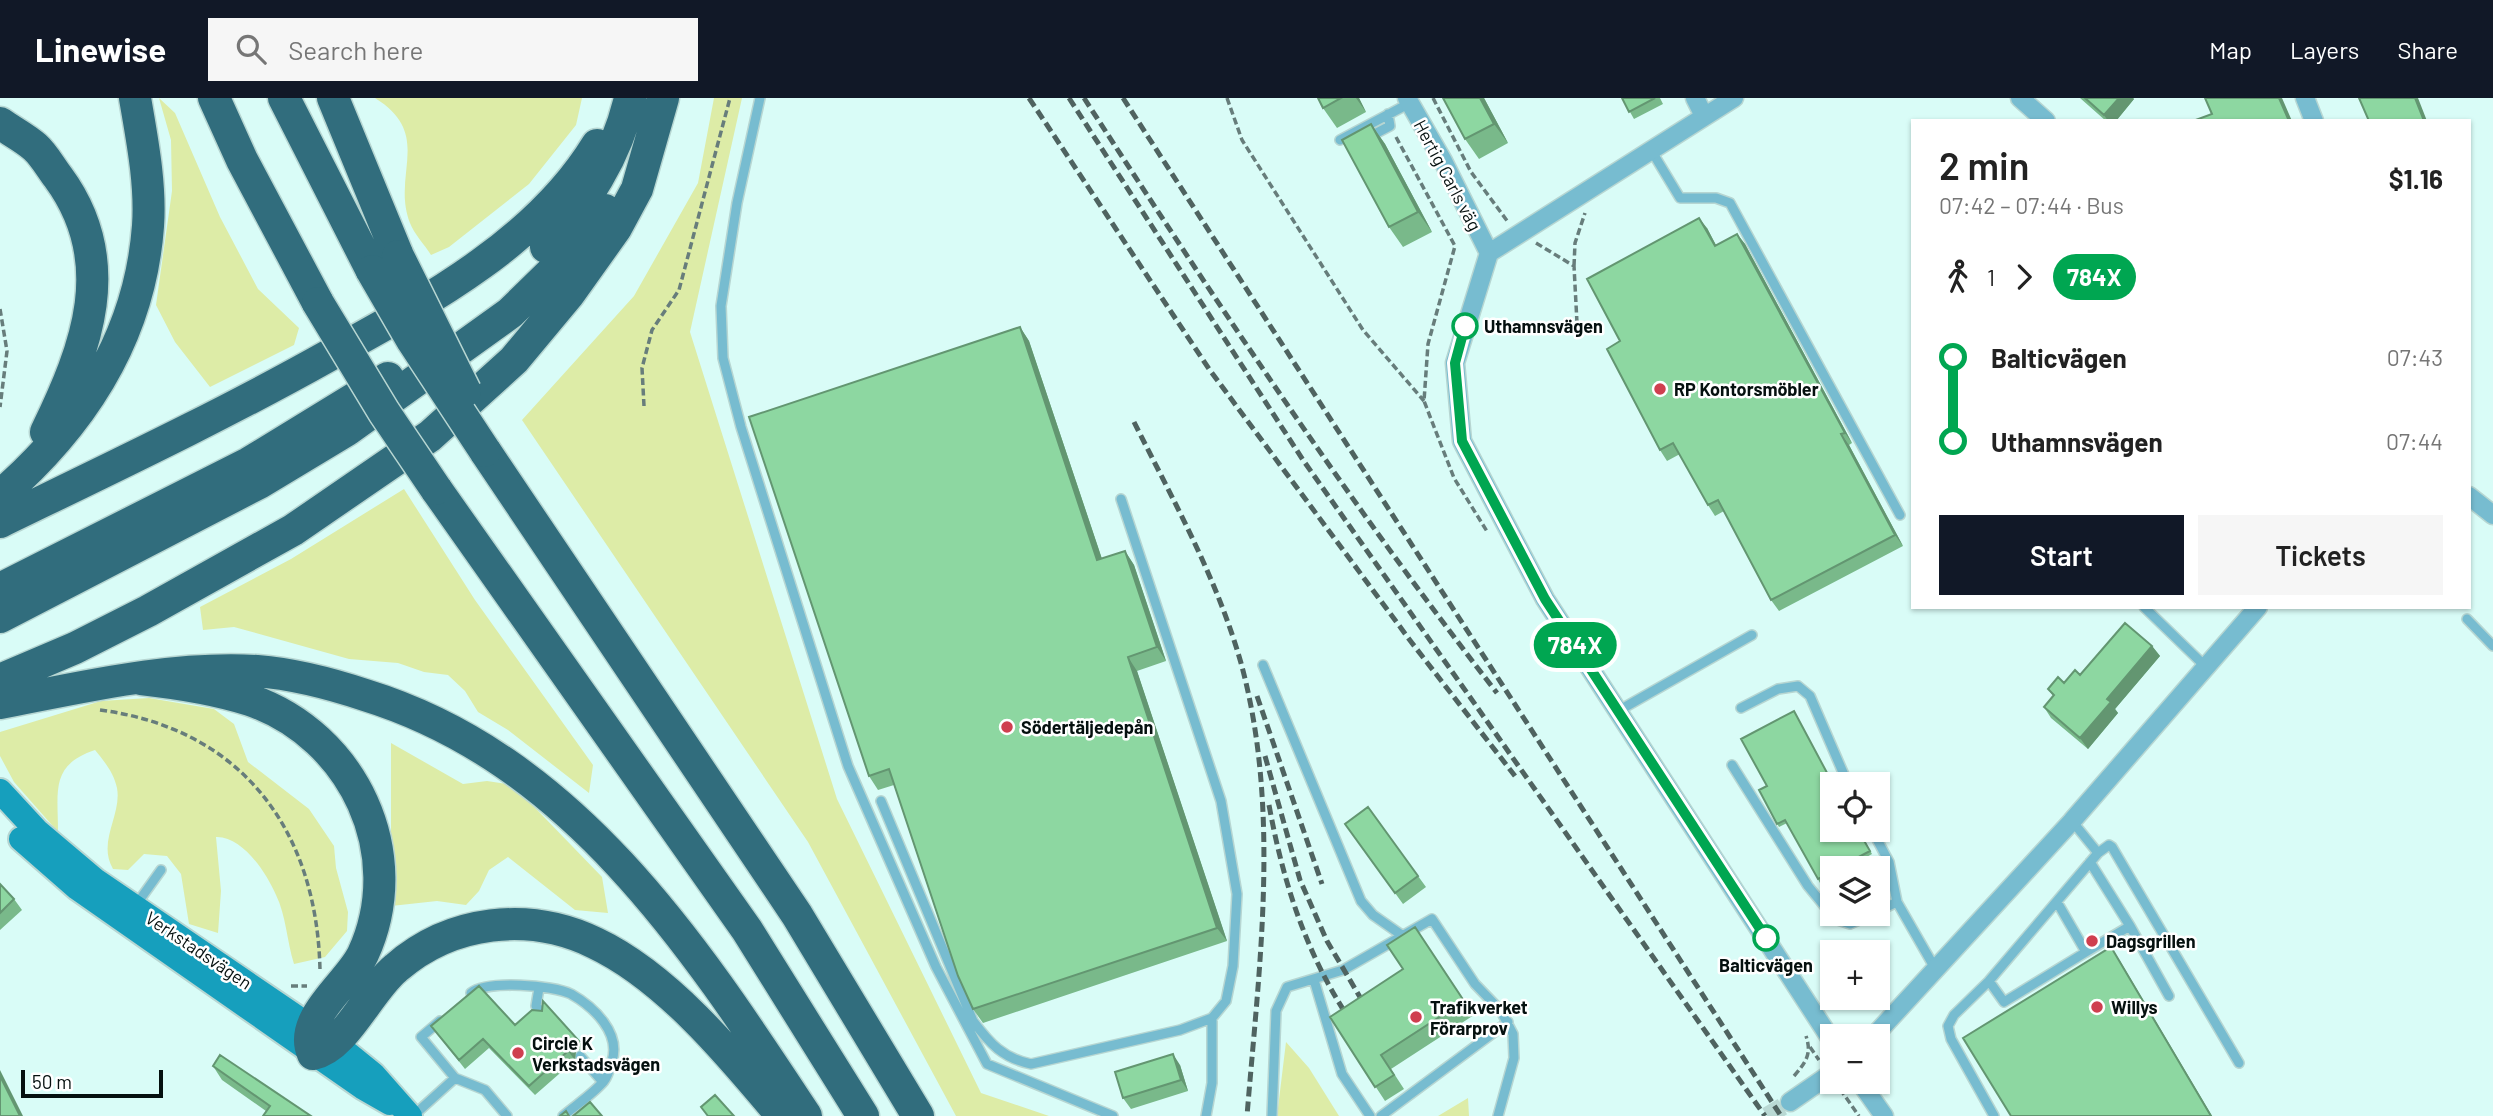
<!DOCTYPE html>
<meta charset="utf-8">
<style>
body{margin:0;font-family:Barlow,sans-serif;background:#f6f6f6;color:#222;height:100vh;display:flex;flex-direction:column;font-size:26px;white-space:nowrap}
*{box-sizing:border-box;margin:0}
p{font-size:23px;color:#767676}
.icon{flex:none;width:38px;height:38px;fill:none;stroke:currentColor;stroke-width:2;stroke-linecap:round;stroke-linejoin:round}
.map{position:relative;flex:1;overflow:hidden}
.side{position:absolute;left:1911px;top:21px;width:560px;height:490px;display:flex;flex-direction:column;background:#fff;border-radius:0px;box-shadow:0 2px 5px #0004}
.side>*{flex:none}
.badge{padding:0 14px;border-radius:23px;font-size:24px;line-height:46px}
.fabs{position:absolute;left:1820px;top:674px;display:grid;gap:14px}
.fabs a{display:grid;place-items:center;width:70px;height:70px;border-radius:0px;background:#fff;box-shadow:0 2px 5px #0004;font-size:35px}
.scale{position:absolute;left:21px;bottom:18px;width:142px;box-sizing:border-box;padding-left:7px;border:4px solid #05100f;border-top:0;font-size:19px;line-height:24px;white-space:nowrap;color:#05100f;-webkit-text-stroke:5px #fff;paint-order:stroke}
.map>.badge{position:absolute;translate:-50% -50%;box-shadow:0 0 0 4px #fff}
.legs{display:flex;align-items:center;gap:10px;height:77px;padding:0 28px;font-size:23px}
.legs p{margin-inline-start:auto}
.overview{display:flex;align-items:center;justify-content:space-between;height:119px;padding:0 28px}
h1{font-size:38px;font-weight:600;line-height:52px}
.button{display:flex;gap:14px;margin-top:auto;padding:14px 28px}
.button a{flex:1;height:80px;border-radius:0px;background:#111827;color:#fff;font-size:28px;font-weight:600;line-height:80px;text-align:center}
.button a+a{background:#f6f6f6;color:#222}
ul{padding:0 28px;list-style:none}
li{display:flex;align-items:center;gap:24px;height:84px;font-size:26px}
li i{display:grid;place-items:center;width:10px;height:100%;margin:0 9px;background:currentColor}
li i::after{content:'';width:18px;height:18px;margin:-9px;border:5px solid;border-radius:50%;background:#fff}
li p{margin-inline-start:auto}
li:first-child i{background:linear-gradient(#0000 50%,currentColor 0)}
li:last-child i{background:linear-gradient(currentColor 50%,#0000 0)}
header{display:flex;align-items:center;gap:42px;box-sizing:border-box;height:98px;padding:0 35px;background:#111827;color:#fff}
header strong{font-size:33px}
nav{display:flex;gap:38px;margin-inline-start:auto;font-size:24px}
.search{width:490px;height:63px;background:#f6f6f6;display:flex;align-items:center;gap:18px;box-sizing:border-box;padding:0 24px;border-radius:0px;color:#767676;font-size:26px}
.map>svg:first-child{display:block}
.green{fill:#ddeca7}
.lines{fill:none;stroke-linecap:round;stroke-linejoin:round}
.minor-tunnel{stroke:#b9d9d4;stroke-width:18;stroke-dasharray:18 9;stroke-linecap:butt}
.service-casing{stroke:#b7d6d2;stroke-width:12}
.minor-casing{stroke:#b7d6d2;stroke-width:21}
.secondary-casing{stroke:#b7d6d2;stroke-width:28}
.motorway-casing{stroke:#b7d6d2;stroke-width:35}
.path{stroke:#677d7b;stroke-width:3.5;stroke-dasharray:7 3.5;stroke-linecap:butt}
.service{stroke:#77bcd0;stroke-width:9}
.minor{stroke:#77bcd0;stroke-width:18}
.secondary{stroke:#169fbd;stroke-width:24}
.motorway{stroke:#316d7d;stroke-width:32}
.rail{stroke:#4f6360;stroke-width:5;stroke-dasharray:10 5;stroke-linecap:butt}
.motorway-bridge-casing{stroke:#b7d6d2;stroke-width:35;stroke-linecap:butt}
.motorway-bridge{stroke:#316d7d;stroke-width:32}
.wall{fill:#79b98a}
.shaded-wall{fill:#639671}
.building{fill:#8dd7a1;stroke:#639671;stroke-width:2}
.line-1-casing{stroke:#fff;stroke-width:16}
.line-1{stroke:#00a651;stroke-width:10}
.stop-1-dot{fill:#fff;stroke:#00a651;stroke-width:3.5}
.poi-dot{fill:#cf3f4f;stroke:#fff;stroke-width:2.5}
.labels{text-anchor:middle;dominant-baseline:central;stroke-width:5;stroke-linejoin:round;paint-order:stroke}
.street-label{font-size:18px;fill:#05100f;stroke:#fff}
.stop-label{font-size:18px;font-weight:bold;fill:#05100f;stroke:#fff;text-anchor:start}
.poi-label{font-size:18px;font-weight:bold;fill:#05100f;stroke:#fff;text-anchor:start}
</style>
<header>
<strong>Linewise</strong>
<div class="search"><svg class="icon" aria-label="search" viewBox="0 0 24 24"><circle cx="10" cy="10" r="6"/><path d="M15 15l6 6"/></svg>Search here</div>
<nav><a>Map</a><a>Layers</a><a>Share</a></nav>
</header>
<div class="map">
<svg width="2493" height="1018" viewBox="0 0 2493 1018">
<rect width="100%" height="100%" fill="#d9fcf7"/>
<path class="green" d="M159 0 175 15 220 119 258 191 299 230 294 247 210 289 175 244 156 207 172 93 171 42Z
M375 0H582L576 27 529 86 449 149 431 157C425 147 414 136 410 125 391 76 434 37 375 0Z
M714 0H742L690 234 837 701 981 995 1049 1018H956L808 744 522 322 634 198 698 85Z
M404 391 475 502 593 667 589 695 508 632 478 614 465 593 448 577 424 574 398 565 349 561 234 529 203 532 200 509 291 461Z
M149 600 214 611 234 626 248 664 309 711 334 748 336 770 348 814 347 833 325 859 294 866C287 844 286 817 276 797 266 774 242 738 216 739L221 793 218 835 189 826 181 776 167 758 144 756 128 772 113 771C97 744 122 717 117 690 114 675 104 663 95 652 50 667 58 693 58 734L14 684 0 658V634L101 603Z
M391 645 463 686 487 683 513 687 602 779 608 815 575 812 508 759 489 772 479 793 466 807 437 803 391 808Z
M1286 944 1309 970 1339 1018H1277Z
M1468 1000 1469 1018H1438Z"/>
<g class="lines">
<path class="minor-tunnel" d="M1767 1018 1790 1004"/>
<g class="service-casing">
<path id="service" d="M760 0 737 105 721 208 723 260 741 329 848 668 936 869 987 966 1113 1018
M1369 39 1390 28 1388 16
M1340 42 1410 5
M1651 52 1680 100H1716L1730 105 1900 417
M2144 509 2206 569
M2467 521 2493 548
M1263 567 1361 803 1373 817 1403 838
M1741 610 1778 591 1798 588 1810 598 1848 686
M1618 613 1752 537
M1732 667 1808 788 1835 821 1850 826 1873 816
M881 703 973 923C990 946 1003 960 1031 966L1180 932 1212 920 1226 903 1233 868 1237 796 1221 703 1121 401
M1872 732 1889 764 1897 804
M2098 755 2109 747 2112 749 2239 965
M2090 764 2130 828
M136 807 161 772
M1878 813 1897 804 1936 872
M2086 854 2130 828 2169 898
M1314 882 1342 976 1370 1018
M1989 883 2004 904 2086 854 2057 804
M539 890 536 908 544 917
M471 895C487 882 553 887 571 896 594 909 621 935 612 963 610 970 608 978 604 983 593 996 576 1007 563 1018
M440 923 421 939 455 980
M580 958 603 984
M413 1018 455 980 485 992 507 1018
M1206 1018 1212 985V920
M1272 1018 1276 913 1287 889 1343 872 1432 821 1475 886 1501 913 1513 936 1514 960 1498 1018
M1381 1018 1508 924
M1994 1018 1951 941 1948 928 1954 917 1989 883 2098 755 2072 723"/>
</g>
<g class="minor-casing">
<path id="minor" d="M1407 0 1443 63 1489 155
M1695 0 1704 18
M1734 0 1489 155 1455 265 1462 343 1545 501 1832 943
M2020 0 2046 23
M2305 0 2314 23
M2469 398 2493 417
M1874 938 2072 723 2258 509
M1860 984 1884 1018
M1790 1004 1832 975"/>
</g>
<g class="secondary-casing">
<path id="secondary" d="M0 693 37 733 95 782 336 946 373 976 410 1018
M21 741 77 790 362 989 390 1005"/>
</g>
<g class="motorway-casing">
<path id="motorway" d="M214 0 242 62 318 205
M284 0 372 173
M333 0 398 158
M0 25C11 33 25 40 35 49 44 57 51 70 58 79 120 163 87 250 46 334
M546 149C586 104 616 60 630 0
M485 353 797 817 918 1018
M436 391 747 832 863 1018
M0 398C82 327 140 238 148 128 151 86 142 41 135 0
M0 424C111 370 221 318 328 258 426 204 537 145 597 47
M0 491 249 365 388 280
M0 519 259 385 347 332 510 215 553 173 605 112
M141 581C177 585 216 591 250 602 354 638 409 756 363 856 349 886 297 920 313 956 345 950 369 892 396 870 451 822 529 813 595 845 667 879 732 958 782 1018
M0 582 75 550 148 513 293 432 430 338 514 262 569 196 616 130 637 91 663 0
M0 605C83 589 171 568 257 573 294 576 329 585 365 597 572 661 693 846 806 1018"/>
</g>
<path class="path" d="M1227 0 1242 42 1363 232 1424 303
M1433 0 1471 74 1508 124
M1396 39 1455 148 1428 246 1424 303 1454 380 1488 435
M1536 145 1574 168 1577 225
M1574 168 1575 145 1585 115
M0 211 7 253 0 309
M644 308 642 270 652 232 679 192 730 0
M100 612C243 631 317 733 320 872
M291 888H307
M1810 949 1819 962
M1794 978C1806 964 1812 956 1806 938
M1840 991 1859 1018"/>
<use href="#service" class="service"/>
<use href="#minor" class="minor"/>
<use href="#secondary" class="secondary"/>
<use href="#motorway" class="motorway"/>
<path class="rail" d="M1029 0 1209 271 1412 545 1515 678
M1069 0 1303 362 1765 1018
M1084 0C1215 202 1349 405 1497 595
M1123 0 1781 1018
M1134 324C1173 402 1217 480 1241 565 1281 712 1259 869 1247 1018
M1257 598 1322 786
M1265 658 1300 782 1327 843 1367 911
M1269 707C1283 784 1306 856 1350 922"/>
<g class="motorway-bridge-casing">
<path id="motorway-bridge" d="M398 158 465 293
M372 173 412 242 485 353
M318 205 384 314 436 391"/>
</g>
<use href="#motorway-bridge" class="motorway-bridge"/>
</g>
<path class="wall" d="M1318 0H1359L1366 14 1337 30 1323 10Z
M1484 0 1508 45 1479 61 1465 41Z
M1622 0H1660L1663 6 1634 21Z
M2080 0H2133L2134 1 2116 23H2106Z
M1371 26 1385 46 1432 134 1403 149 1389 129Z
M1707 130 1716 147 1737 136 1745 146 1852 345 1849 347 1903 448 1779 513 1771 502 1724 413 1715 418 1708 407 1680 356 1667 363 1660 352 1620 243Z
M1020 229 1029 243 1102 461 1125 453 1134 467 1166 563 1137 573 1227 843 983 925 973 911 894 687 878 692 869 678Z
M2152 548 2160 558 2115 611 2118 615 2088 651 2051 620 2044 609 2053 598 2048 591Z
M1759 692 1859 732 1872 756 1847 770H1832V778L1820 785 1787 725 1779 729Z
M1368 709 1426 789 1403 806 1345 726Z
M0 786 14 801 22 812 0 832Z
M1415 829 1474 917 1391 971 1404 991 1385 1003 1330 919 1403 871Z
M515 927 579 943 586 952H576L575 962 535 997 489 950 465 971 431 928Z
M1180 967 1188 993 1131 1011 1123 1000Z
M213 968 311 1018 266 1013 222 982Z"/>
<path class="shaded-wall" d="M1356 0H1359L1366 14Z
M1480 0H1484L1508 45 1494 26Z
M2119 0H2133L2134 1 2116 23H2108L2104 17Z
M2279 0H2282L2292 23H2289Z
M2415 0H2418L2427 23H2424Z
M1371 26 1385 46 1432 134 1418 114Z
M1699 120 1707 130 1722 159 1715 148Z
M1737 136 1745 146 1852 345 1845 335Z
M1020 229 1029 243 1107 476 1097 462Z
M1841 336 1849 347 1903 448 1895 437Z
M1125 453 1134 467 1166 563 1157 549Z
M2152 548 2160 558 2115 611 2118 615 2088 651 2080 640 2107 601Z
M1128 559 1137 573 1227 843 1217 830Z
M2111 849 2120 863 2212 1018H2211Z
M569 943 576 952 575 962 568 953Z
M1173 956 1180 967 1188 993 1181 982Z
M0 972 23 1018H20L0 978Z"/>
<path class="building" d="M1318 0H1341L1323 10Z
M1443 0H1480L1494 26 1465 41Z
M1622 0H1655L1629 14Z
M2085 0H2119L2104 17Z
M2205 0H2279L2289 23H2193L2212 16Z
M2359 0H2415L2424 23H2369Z
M1371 26 1418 114 1389 129 1342 42Z
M1699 120 1715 148 1737 136 1845 335 1841 336 1895 437 1771 502 1718 402 1708 407 1673 345 1660 352 1607 251 1620 243 1587 181Z
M1020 229 1097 462 1125 453 1157 549 1128 559 1217 830 973 911 958 878 889 671 869 678 749 319Z
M2125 525 2152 548 2107 601 2111 604 2080 640 2044 609 2054 597 2048 591 2058 579 2064 585 2075 572 2080 577Z
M1794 613 1833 686H1832V732H1858L1870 753 1838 770H1832V773L1818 781 1785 722 1777 726 1759 692 1767 688 1741 641Z
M1368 709 1418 778 1395 795 1345 726Z
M0 786 14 801 0 815Z
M1415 829 1464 903 1381 957 1394 977 1375 989 1330 919 1403 871 1387 847Z
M2111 849 2211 1018H2011L1963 940Z
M479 888 515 927 532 912 542 913 543 903 579 943H569L568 953 529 988 483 941 459 962 431 928Z
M1173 956 1181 982 1123 1000 1115 974Z
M220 957 311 1018H263L270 1008 213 968Z
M0 978 20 1018H0Z
M715 997 734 1018H708L701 1009Z
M590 1004 602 1018H573Z
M566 1013 569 1018H560Z"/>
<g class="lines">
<g class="line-1-casing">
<path id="line-1" d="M1465 228 1455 265 1462 343 1545 501 1766 840"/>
</g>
<use href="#line-1" class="line-1"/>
</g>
<g class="stop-1-dot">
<circle cx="1465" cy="228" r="12"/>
<circle cx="1766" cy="840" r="12"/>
</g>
<g class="poi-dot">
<circle cx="1660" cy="291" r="7"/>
<circle cx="1007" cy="629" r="7"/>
<circle cx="2092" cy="843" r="7"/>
<circle cx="2097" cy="909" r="7"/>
<circle cx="1416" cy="919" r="7"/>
<circle cx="518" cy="955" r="7"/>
</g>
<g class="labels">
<g class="street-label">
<text transform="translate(1448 77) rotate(62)">Hertig Carls väg</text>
<text transform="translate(199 852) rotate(34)">Verkstadsvägen</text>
</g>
<g class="stop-label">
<text x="1484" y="228">Uthamnsvägen</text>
<text x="1766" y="867" text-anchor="middle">Balticvägen</text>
</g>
<g class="poi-label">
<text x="1674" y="291">RP Kontorsmöbler</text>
<text x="1021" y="629">Södertäljedepån</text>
<text x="2106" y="843">Dagsgrillen</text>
<text x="1430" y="909">Trafikverket<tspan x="1430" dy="21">Förarprov</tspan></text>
<text x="2111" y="909">Willys</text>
<text x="532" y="945">Circle K<tspan x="532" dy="21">Verkstadsvägen</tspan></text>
</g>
</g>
</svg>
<div class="fabs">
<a><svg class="icon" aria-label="locate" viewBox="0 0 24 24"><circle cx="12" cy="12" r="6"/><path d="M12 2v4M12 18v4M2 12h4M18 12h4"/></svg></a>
<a><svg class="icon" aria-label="layers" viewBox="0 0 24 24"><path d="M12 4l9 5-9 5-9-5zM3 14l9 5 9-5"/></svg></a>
<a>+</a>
<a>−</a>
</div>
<div class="scale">50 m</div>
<b class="badge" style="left:1575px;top:547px;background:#00a651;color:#fff">784X</b>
<section class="side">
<div class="overview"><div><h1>2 min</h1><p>07:42 – 07:44 · Bus</p></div><b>$1.16</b></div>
<div class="legs"><svg class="icon" aria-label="walk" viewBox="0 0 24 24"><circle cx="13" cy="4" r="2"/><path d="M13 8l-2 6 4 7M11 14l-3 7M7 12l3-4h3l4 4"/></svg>1<svg class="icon" aria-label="forward" viewBox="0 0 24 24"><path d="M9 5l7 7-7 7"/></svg><b class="badge" style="background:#00a651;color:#fff">784X</b></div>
<ul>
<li><i style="color:#00a651"></i><b>Balticvägen</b><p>07:43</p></li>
<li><i style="color:#00a651"></i><b>Uthamnsvägen</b><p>07:44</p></li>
</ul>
<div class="button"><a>Start</a><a>Tickets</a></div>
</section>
</div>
